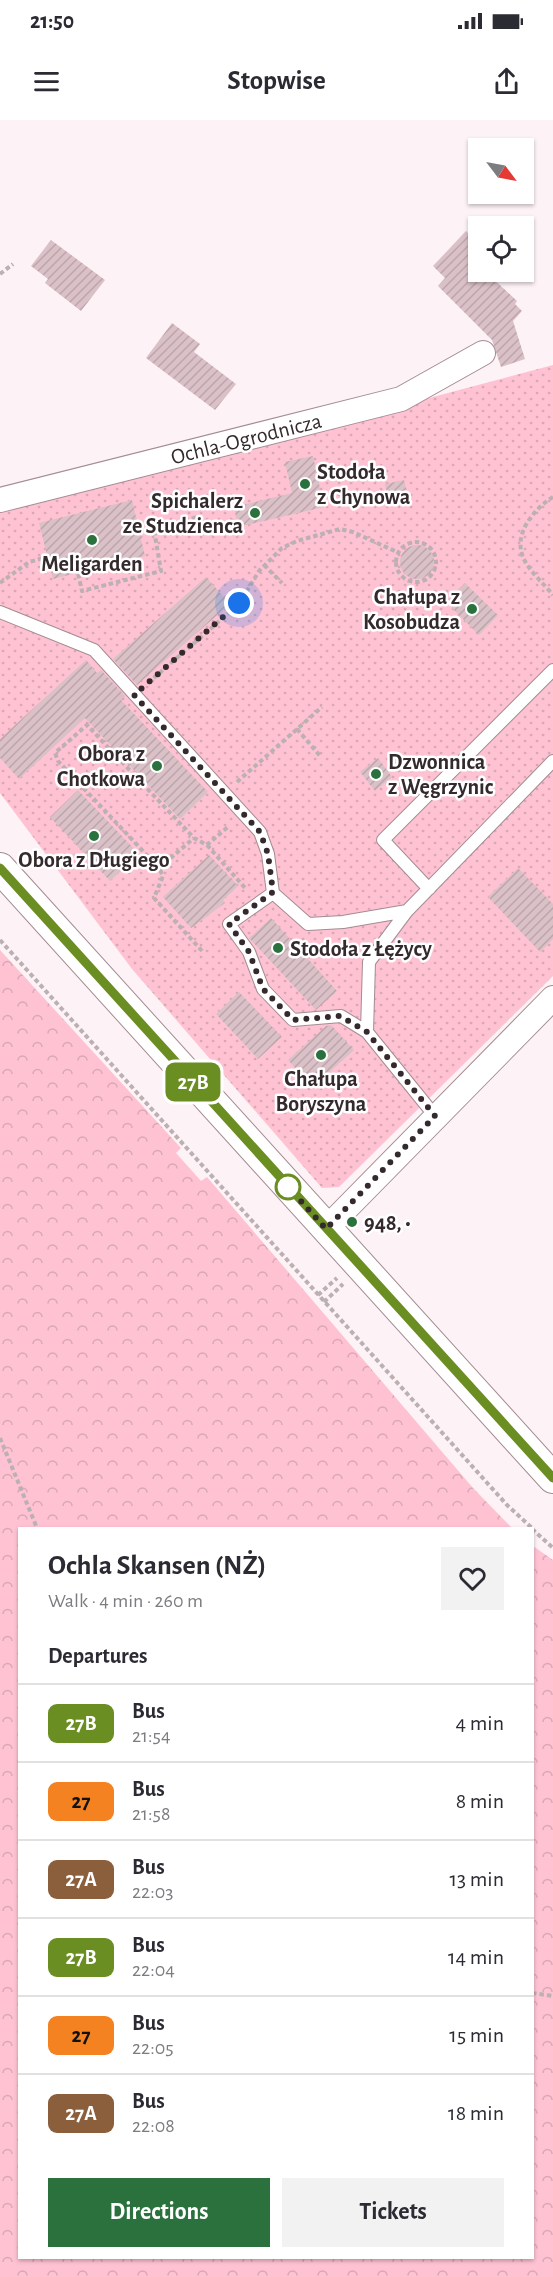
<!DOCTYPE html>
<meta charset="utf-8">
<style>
:root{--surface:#fff;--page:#f2f2f3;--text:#2b2b33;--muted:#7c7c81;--line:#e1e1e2;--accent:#2a713d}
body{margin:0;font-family:"Alegreya Sans",sans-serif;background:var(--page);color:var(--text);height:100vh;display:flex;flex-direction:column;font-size:22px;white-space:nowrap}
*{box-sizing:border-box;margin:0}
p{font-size:20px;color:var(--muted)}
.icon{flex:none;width:33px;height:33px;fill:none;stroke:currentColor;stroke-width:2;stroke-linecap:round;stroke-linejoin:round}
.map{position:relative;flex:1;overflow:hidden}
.details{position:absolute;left:18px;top:1407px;width:516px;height:732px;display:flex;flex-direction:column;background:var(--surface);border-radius:0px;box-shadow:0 2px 4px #0004}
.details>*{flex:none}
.badge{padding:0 12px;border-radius:9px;font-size:21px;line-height:39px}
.needle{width:39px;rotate:122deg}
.buttons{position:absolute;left:468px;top:18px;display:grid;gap:12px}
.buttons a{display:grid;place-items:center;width:66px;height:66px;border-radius:0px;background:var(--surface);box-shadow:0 2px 4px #0004;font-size:30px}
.you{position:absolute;width:30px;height:30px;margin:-15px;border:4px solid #fff;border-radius:50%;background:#1a73e8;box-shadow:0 0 0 9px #1a73e833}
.map>.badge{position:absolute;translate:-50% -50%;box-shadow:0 0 0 3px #fff}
h2{padding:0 30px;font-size:22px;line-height:54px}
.round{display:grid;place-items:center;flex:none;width:63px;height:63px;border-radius:0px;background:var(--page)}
.overview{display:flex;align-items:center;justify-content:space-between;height:102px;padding:0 30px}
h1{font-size:28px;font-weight:600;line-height:45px}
.primary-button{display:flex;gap:12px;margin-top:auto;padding:12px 30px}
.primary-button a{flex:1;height:69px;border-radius:0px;background:var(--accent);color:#fff;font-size:24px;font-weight:600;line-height:69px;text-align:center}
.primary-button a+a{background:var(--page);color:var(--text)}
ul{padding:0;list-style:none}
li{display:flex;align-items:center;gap:18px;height:78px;padding:0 30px;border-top:2px solid var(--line)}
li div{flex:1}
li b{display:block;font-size:22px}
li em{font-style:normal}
li .badge{min-width:66px;font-weight:700;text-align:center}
.status{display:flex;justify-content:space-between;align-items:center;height:42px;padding:0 30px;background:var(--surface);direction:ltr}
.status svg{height:16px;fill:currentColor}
header{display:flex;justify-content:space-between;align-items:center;height:78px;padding:0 30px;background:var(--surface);font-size:27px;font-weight:600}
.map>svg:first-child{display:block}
</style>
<div class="status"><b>21:50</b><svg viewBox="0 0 49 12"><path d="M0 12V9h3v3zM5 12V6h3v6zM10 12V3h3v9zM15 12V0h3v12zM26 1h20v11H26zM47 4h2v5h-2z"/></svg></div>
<header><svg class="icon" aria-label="menu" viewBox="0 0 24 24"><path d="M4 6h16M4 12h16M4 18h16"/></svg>Stopwise<svg class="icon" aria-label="share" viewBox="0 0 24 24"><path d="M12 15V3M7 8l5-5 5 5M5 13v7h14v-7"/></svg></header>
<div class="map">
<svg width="553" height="2157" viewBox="0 0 553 2157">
<defs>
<pattern id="forest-crowns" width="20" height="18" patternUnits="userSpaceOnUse" patternTransform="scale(1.5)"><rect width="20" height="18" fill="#fec2d3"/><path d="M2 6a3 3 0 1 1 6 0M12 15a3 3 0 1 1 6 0" fill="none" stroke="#daa7b5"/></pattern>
<pattern id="park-dots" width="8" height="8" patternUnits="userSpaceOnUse" patternTransform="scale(1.5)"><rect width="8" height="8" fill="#fec2d3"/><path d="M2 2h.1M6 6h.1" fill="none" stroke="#daa7b5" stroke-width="1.8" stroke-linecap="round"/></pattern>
<pattern id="building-hatch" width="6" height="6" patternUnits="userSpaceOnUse" patternTransform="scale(1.5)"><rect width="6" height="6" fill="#dac0c7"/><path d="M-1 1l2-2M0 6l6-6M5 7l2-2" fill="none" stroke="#bca5ab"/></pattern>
</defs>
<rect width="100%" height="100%" fill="#fdf2f5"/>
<!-- forest -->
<path fill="url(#forest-crowns)" d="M0 830 181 1028 176 1033 201 1061 207 1057 473 1368 512 1408H20V2138H532L533 1426 553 1440V2157H0Z"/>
<!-- park -->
<path fill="url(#park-dots)" d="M553 245V856L339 1067 322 1068 132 849 0 673V392Z"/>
<!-- building -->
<path fill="url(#building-hatch)" d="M466 111 478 123V152H486L517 181 515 184 522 191 513 201 525 239 501 247 492 220 438 166 445 158 433 146Z
M51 120 105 160 81 191 45 163 48 159 31 146Z
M172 203 200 224 194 232 236 264 215 290 146 238Z
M313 336 324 387 238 407 234 387 292 373 285 342Z
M404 360 409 382 390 386 385 364Z
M132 380 145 436 53 459 39 403Z
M400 442a17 17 0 1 1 34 0a17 17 0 1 1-34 0Z
M206 457 230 484 137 565 113 539Z
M465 463 498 495 479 515 446 482Z
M86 540 97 553 101 550 125 576 121 580 208 672 180 699 85 598 19 659 0 638V619Z
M378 638 392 657 375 671 360 652Z
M78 670 139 734 110 761 50 697Z
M209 735 238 766 223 780 225 783 191 808 163 777Z
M518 748 553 784V819L540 832 488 777Z
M271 798 337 871 316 890 249 818Z
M239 872 282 917 258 939 216 894Z
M331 905 354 930 313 967 288 940 326 906Z"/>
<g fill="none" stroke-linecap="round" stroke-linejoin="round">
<defs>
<path id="service" d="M0 492 94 530 260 712 268 734 273 773 308 804 343 802 407 791 369 842 367 912
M429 769 383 720 553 550
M273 773 229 804 249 832 263 869 293 900 341 896 367 912 435 996
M407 791 553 641"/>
<path id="minor" d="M0 380 401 279 483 233
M326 1109 553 878"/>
<path id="tertiary" d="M0 748 553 1358"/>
</defs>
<!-- service casing -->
<use href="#service" stroke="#a48c93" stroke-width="14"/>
<!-- minor casing -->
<use href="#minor" stroke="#a48c93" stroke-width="26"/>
<!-- tertiary casing -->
<use href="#tertiary" stroke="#a48c93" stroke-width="32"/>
<!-- path -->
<path stroke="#bbb0b3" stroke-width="4" stroke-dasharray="4.5 3" stroke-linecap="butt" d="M0 154 13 144
M553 377C535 388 513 413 523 437 528 450 544 464 553 475
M396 442a20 20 0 1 1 40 0a20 20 0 1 1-40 0Z
M264 445 282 463
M78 454 82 471 161 451 154 410 201 396
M0 463 29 442 47 437
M148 563 239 484 259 451 282 428 297 421 340 409 353 412 399 433
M297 609 321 637
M237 662 322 587
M207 725 246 769
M159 748 194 718
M0 820 507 1385 532 1408
M202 831 154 778 163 756 159 748 58 641 55 633 87 605 194 718 207 725 229 706
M318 1175 337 1158
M324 1182 343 1164
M0 1318 37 1408
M532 1409 553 1428
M532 1873 553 1876"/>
<!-- service -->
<use href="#service" stroke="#fff" stroke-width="12"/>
<!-- minor -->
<use href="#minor" stroke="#fff" stroke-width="24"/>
<!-- tertiary -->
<use href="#tertiary" stroke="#fff" stroke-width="30"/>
</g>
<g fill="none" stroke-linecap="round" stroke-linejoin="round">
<defs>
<path id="line" d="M0 748 553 1358"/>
</defs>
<!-- line casing -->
<use href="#line" stroke="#fff" stroke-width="14"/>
<!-- line -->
<use href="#line" stroke="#6b8e23" stroke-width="9"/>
<!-- walk -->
<path stroke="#342a2d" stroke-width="6" stroke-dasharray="0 10.8" d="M239 483 134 575 260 712 268 734 273 772 229 804 249 832 263 869 293 900 340 896 367 912 435 996 326 1109 281 1059 288 1067"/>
</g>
<!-- markers -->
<g fill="#2a713d" stroke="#fff" stroke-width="2">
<circle cx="305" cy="364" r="6"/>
<circle cx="255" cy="393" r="6"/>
<circle cx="92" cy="420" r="6"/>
<circle cx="472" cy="489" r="6"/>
<circle cx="157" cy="646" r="6"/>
<circle cx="376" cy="654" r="6"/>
<circle cx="94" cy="716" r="6"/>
<circle cx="278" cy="828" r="6"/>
<circle cx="321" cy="935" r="6"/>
<circle cx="352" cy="1102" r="6"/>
</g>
<circle fill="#fff" stroke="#6b8e23" stroke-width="3" cx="288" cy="1067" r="12"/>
<g text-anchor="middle" stroke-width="5" stroke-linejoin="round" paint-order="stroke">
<!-- street labels -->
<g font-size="22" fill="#342a2d" stroke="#fff">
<text transform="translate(246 318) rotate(-14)" y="8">Ochla-Ogrodnicza</text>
</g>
<!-- poi labels -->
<g font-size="22" font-weight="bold" fill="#342a2d" stroke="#fff" text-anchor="start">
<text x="317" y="359">Stodoła<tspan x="317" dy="25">z Chynowa</tspan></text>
<text x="243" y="388" text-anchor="end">Spichalerz<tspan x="243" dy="25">ze Studzienca</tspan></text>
<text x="92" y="451" text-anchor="middle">Meligarden</text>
<text x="460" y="484" text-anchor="end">Chałupa z<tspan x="460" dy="25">Kosobudza</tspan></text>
<text x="145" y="641" text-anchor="end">Obora z<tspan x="145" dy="25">Chotkowa</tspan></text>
<text x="388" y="649">Dzwonnica<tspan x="388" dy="25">z Węgrzynic</tspan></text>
<text x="94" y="747" text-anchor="middle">Obora z Długiego</text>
<text x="290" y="836">Stodoła z Łężycy</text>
<text x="321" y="966" text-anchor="middle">Chałupa<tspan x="321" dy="25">Boryszyna</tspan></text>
<text x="364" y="1110">948, •</text>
</g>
</g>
</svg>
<div class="buttons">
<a><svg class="needle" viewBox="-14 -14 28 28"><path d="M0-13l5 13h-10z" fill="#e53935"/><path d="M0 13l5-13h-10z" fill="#7c7c81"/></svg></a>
<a><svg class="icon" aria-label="locate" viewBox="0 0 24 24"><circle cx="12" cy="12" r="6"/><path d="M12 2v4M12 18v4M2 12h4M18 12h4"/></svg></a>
</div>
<div class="you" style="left:239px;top:483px"></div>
<b class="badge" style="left:193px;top:962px;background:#6b8e23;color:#fff">27B</b>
<section class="details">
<div class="overview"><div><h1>Ochla Skansen (NŻ)</h1><p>Walk · 4 min · 260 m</p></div><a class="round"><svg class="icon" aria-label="heart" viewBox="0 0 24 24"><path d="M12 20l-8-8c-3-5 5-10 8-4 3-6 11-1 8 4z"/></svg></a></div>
<h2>Departures</h2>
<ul>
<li><span class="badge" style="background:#6b8e23;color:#fff">27B</span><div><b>Bus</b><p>21:54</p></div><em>4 min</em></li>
<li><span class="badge" style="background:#f58220;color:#111">27</span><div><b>Bus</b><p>21:58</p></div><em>8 min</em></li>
<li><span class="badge" style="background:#8b5e3c;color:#fff">27A</span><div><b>Bus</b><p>22:03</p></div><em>13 min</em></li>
<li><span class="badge" style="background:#6b8e23;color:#fff">27B</span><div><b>Bus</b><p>22:04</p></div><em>14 min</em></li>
<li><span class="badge" style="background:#f58220;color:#111">27</span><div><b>Bus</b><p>22:05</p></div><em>15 min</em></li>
<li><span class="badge" style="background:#8b5e3c;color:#fff">27A</span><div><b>Bus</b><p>22:08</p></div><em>18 min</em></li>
</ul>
<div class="primary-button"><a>Directions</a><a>Tickets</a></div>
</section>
</div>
